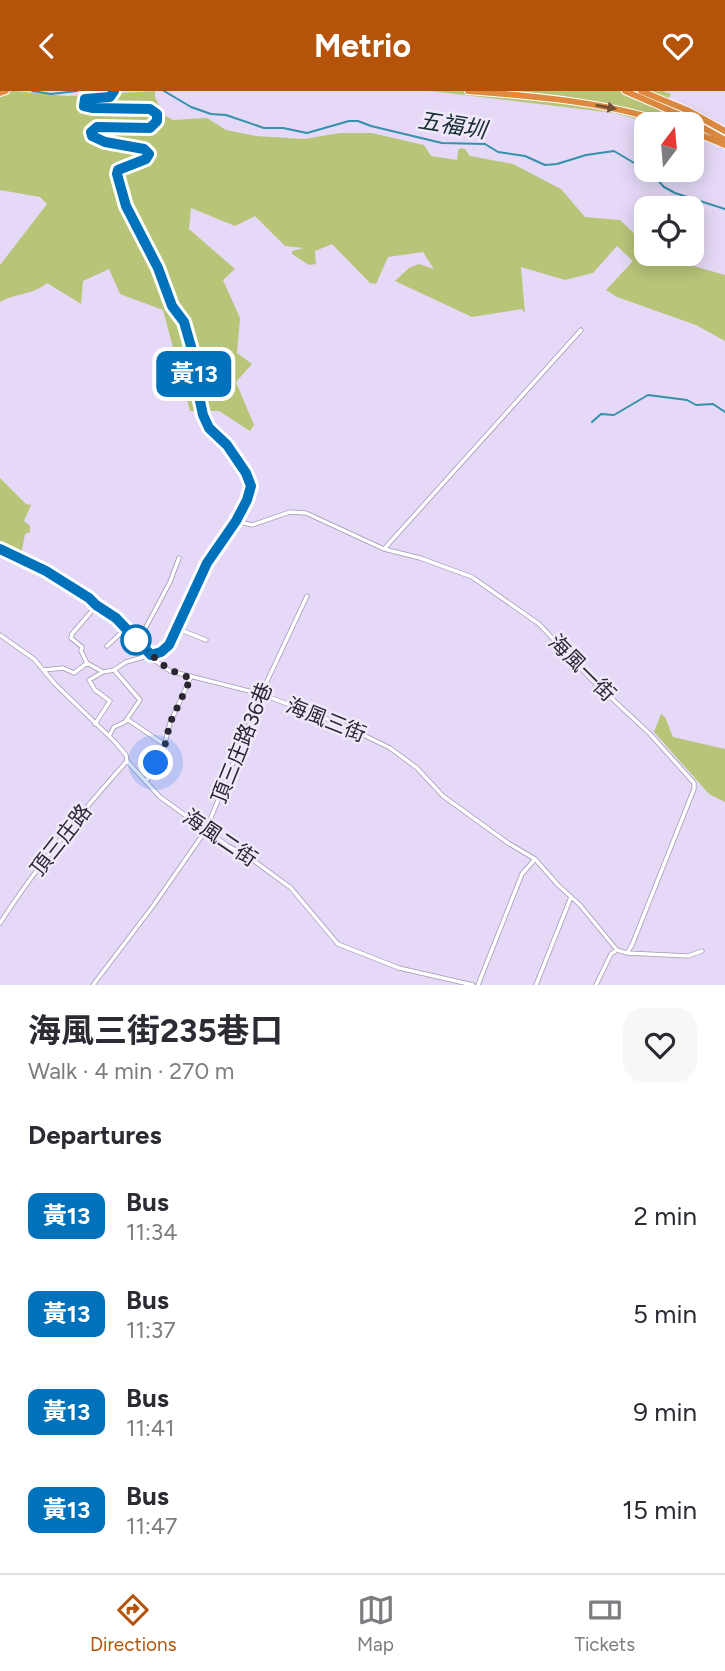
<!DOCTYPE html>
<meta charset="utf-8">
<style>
:root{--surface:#fff;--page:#f7f7f7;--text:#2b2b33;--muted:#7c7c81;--line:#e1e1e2;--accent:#b45309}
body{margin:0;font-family:Figtree,"Noto Sans TC",sans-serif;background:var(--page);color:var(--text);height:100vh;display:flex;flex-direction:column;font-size:26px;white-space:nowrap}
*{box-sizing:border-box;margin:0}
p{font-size:23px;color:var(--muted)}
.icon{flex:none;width:38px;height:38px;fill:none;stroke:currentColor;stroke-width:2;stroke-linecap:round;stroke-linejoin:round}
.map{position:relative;height:894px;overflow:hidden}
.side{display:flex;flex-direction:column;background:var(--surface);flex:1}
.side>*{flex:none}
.badge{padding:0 14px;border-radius:10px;font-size:24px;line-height:46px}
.needle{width:46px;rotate:16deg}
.controls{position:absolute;left:634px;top:21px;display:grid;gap:14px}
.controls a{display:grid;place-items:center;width:70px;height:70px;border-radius:14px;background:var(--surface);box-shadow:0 4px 18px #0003;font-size:35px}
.you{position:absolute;width:35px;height:35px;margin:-18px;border:5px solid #fff;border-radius:50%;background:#1a73e8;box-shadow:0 0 0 10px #1a73e833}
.map>.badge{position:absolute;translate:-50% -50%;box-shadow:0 0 0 4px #fff}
h2{padding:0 28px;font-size:26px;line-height:63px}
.round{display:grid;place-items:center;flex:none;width:74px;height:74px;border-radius:21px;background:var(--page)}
.summary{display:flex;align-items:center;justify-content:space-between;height:119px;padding:0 28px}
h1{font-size:33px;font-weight:700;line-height:52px}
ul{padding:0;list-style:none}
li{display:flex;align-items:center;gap:21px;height:98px;padding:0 28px}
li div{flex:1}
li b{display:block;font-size:26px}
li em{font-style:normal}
li .badge{min-width:77px;font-weight:700;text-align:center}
header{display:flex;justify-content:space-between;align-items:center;height:91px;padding:0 28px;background:var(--accent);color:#fff;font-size:32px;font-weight:700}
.dock{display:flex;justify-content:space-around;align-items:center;height:98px;border-top:2px solid var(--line);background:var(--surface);font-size:19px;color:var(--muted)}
.dock a{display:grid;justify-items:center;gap:4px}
.dock .current{color:var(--accent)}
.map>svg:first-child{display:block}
</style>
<header><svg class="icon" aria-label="back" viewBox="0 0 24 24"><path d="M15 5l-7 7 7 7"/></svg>Metrio<svg class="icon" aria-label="heart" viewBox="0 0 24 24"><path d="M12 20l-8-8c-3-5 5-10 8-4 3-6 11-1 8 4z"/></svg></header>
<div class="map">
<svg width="725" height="894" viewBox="0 0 725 894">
<rect width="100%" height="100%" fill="#e5d9f7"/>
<!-- green -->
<path fill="#b8c579" d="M15 0 67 5 155 0V6L164 24 173 29 207 27 226 39 256 45 304 48 340 42H372L424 54 431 65 457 69 458 59 461 57 465 58 470 65 513 73 561 98 585 126 620 129 646 154V163H654L662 170 690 174 725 184V250L696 234 617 206 606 199 633 170 617 155 593 182 565 189 521 176 525 222 522 218 472 226 395 190 409 177 419 173 434 178 423 161 388 166 376 193 370 192 332 153 315 160 316 173 309 174 292 163V160L304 157 285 155 255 125 235 135 191 117 189 138 235 178 223 189 240 227 237 262 252 273 236 291 254 334 250 340 219 320H190L163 219 120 203 109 178 83 190 81 213 47 192C33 204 15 202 0 211V174L47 113 40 106 0 99V1Z
M430 0H663L671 3 653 32 614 22Z
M0 387 26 413 31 414 24 430 30 435V441L25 443 21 464 0 456Z
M661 623 665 626 673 646 725 658V711L709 703 654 641Z"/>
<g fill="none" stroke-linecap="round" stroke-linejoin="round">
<!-- stream -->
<path stroke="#3391a9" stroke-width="2" d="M32 0 51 3 77 0
M164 0 191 16 211 23 226 24 264 37H283L307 42 349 30H358L371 35 442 52 485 53 498 61 525 65 545 74 557 73 586 64 614 60 651 82 664 96 675 102 725 118
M592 331 601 323 614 324 648 304 687 309 696 314 713 313 725 321"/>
<defs>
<path id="minor" d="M236 430 252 434 290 421 306 422 384 458 420 467 472 486 539 533 591 588 650 643 694 692V698L632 854 627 862 617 859 611 863 596 894
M0 458 59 487 89 507 96 515 116 527 154 569 170 580 261 603 343 634 390 657 417 677 443 705 508 752 535 768 558 794 580 814 617 859
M384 458 581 239
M178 538 206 549
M0 544 34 568 55 593 115 651 126 664 127 670 160 706 228 755 250 767 291 797 338 853 399 877 473 894
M138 551 170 491 179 467
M107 555 121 542H130
M87 572 81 560 82 556 71 547 72 543 96 515
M44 579 63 577 74 582 87 572 103 581
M127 628 165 654
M95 633 110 610 95 599 89 589 103 581 114 579 126 571 161 561 169 554 207 473 236 430 247 409 251 395 246 382 227 354 209 337 203 324 193 277V259L184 231 172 215 166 194 126 115 117 83 118 79 146 68 149 63 144 58 105 51 92 45 91 41 98 35 150 37 157 30V23L150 18 94 17 84 15 85 8 110 6 114 0
M109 645 114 636 125 631 140 609 114 579
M146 691 163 659 170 632 190 588
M0 832C37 775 81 721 127 670
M627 862 688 865 702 860
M93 894 153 815 206 739 261 603 307 505
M478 894 522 783 535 768
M536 894 571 806"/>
<path id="motorway" d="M468 0C535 5 607 11 671 33
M625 0 678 23 725 49
M641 0 687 19 725 40
M0 2 6 0
M691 40 725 54"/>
</defs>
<!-- minor casing -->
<use href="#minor" stroke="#a096b2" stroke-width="5"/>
<!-- motorway casing -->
<use href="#motorway" stroke="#fff" stroke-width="8"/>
<!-- minor -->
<use href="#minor" stroke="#fff" stroke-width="3.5"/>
<!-- motorway -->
<use href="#motorway" stroke="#de8b41" stroke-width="6"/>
</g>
<!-- one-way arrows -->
<defs><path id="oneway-solid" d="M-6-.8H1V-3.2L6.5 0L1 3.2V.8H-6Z" transform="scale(1.75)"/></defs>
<use fill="#734f38" href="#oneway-solid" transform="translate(606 16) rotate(10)"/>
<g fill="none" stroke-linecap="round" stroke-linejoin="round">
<defs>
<path id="line" d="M0 458 46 480 89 507 96 514 116 527 151 564 161 561 169 554 207 472 236 430 247 409 251 395 246 382 227 354 209 337 203 324 193 277 192 259 184 231 172 215 158 177 126 115 117 83 118 79 146 68 149 63 144 58 105 51 92 45 91 41 97 36 150 37 157 30V23L150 18 93 17 84 15 85 8 110 6 114 0"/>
</defs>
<!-- line casing -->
<use href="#line" stroke="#fff" stroke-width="16"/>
<!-- line -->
<use href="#line" stroke="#0072bc" stroke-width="10"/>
<!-- walk -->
<path stroke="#2b2732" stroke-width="7" stroke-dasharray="0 12.6" d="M136 549C156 567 163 579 191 587L170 632 165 654 156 672"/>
</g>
<!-- markers -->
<circle fill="#fff" stroke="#0072bc" stroke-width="3.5" cx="136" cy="549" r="14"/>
<g text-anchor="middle" stroke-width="5" stroke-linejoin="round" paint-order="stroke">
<!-- street labels -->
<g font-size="21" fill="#2b2732" stroke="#f0e9fb">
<text transform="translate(582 577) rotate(45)" y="7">海風一街</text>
<text transform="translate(326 629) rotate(22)" y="7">海風三街</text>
<text transform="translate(242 652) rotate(-68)" y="7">頂三庄路36巷</text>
<text transform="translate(220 747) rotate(34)" y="7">海風二街</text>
<text transform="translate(61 749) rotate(-52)" y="7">頂三庄路</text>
</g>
<!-- water labels -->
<g font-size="23" font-style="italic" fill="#182d33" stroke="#f0e9fb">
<text transform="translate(452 34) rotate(9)" y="8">五福圳</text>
</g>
</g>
</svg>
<div class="controls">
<a><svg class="needle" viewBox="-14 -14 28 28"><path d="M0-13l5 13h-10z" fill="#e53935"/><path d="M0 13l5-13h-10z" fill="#7c7c81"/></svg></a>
<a><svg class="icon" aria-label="locate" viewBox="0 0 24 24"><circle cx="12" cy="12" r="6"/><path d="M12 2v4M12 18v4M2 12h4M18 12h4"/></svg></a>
</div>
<div class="you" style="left:156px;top:672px"></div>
<b class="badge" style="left:194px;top:283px;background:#0072bc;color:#fff">黃13</b>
</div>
<section class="side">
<div class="summary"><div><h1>海風三街235巷口</h1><p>Walk · 4 min · 270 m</p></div><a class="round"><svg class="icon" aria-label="heart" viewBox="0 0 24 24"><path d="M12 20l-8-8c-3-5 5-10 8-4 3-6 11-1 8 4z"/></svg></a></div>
<h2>Departures</h2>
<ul>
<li><span class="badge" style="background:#0072bc;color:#fff">黃13</span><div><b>Bus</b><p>11:34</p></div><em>2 min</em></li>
<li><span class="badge" style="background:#0072bc;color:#fff">黃13</span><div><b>Bus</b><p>11:37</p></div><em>5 min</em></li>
<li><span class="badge" style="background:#0072bc;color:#fff">黃13</span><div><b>Bus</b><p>11:41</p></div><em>9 min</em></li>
<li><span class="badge" style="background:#0072bc;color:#fff">黃13</span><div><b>Bus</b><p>11:47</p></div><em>15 min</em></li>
</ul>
</section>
<nav class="dock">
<a class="current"><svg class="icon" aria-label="directions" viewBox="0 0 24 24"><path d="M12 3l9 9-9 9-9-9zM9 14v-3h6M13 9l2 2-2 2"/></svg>Directions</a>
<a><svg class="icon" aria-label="map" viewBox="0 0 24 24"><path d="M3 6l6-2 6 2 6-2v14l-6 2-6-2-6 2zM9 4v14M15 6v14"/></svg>Map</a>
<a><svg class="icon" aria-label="tickets" viewBox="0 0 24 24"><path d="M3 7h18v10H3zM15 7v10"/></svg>Tickets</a>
</nav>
